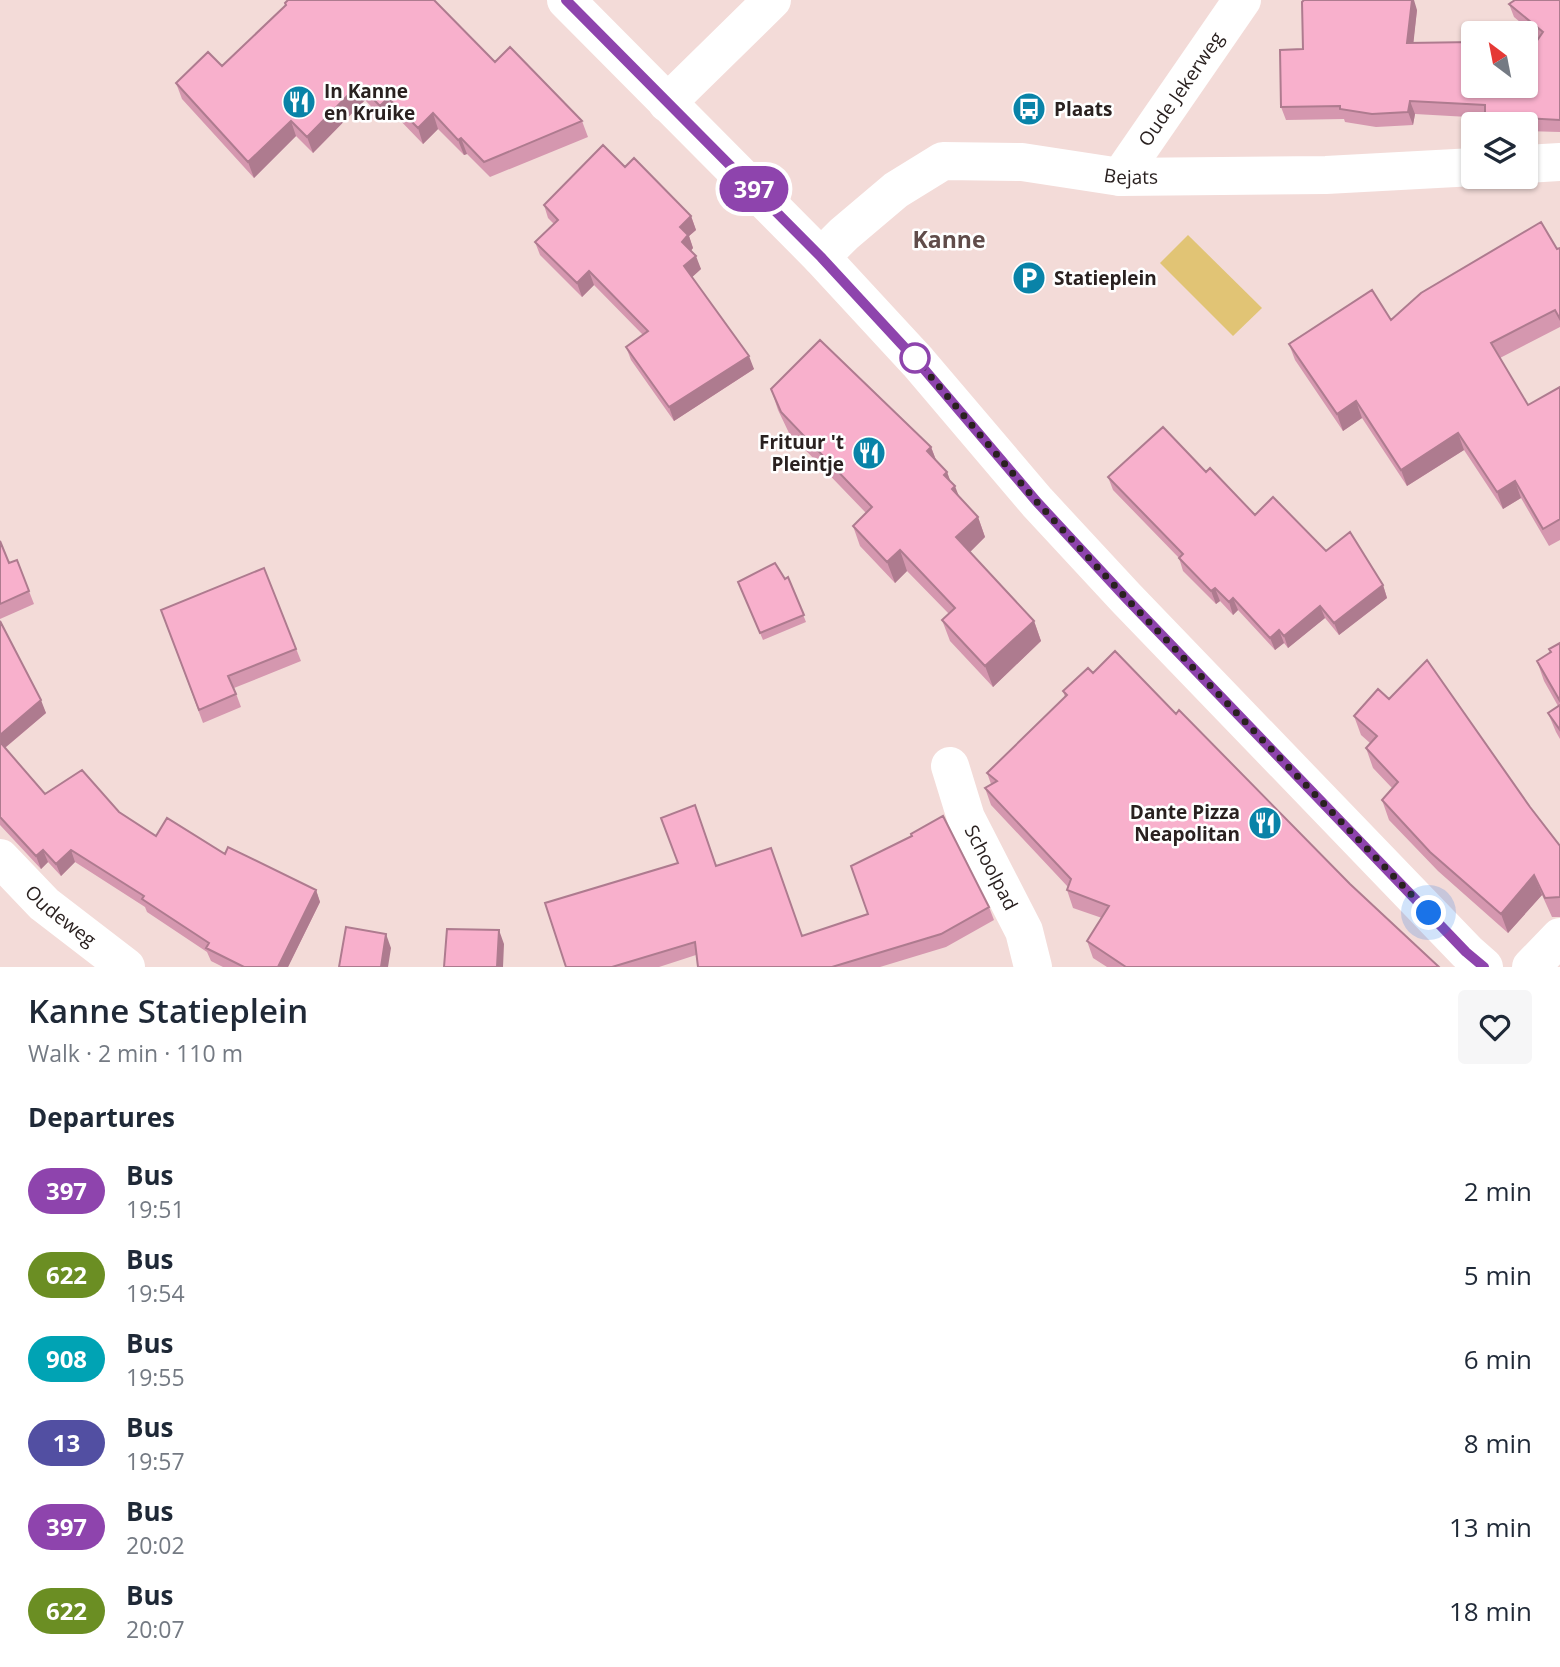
<!DOCTYPE html>
<meta charset="utf-8">
<style>
:root{--surface:#fff;--page:#f6f6f7;--text:#1f2937;--muted:#747a83}
body{margin:0;font-family:"Open Sans",sans-serif;background:var(--page);color:var(--text);height:100vh;display:flex;flex-direction:column;font-size:26px;white-space:nowrap}
*{box-sizing:border-box;margin:0}
p{font-size:23px;color:var(--muted)}
.icon{flex:none;width:38px;height:38px;fill:none;stroke:currentColor;stroke-width:2;stroke-linecap:round;stroke-linejoin:round}
.map{position:relative;height:967px;overflow:hidden}
.panel{display:flex;flex-direction:column;background:var(--surface);flex:1}
.panel>*{flex:none}
.badge{padding:0 14px;border-radius:23px;font-size:24px;line-height:46px}
.needle{width:46px;rotate:328deg}
.fabs{position:absolute;left:1461px;top:21px;display:grid;gap:14px}
.fabs a{display:grid;place-items:center;width:77px;height:77px;border-radius:7px;background:var(--surface);box-shadow:0 2px 5px #0004;font-size:35px}
.you{position:absolute;width:35px;height:35px;margin:-18px;border:5px solid #fff;border-radius:50%;background:#1a73e8;box-shadow:0 0 0 10px #1a73e833}
.map>.badge{position:absolute;translate:-50% -50%;box-shadow:0 0 0 4px #fff}
h2{padding:0 28px;font-size:26px;line-height:63px}
.round{display:grid;place-items:center;flex:none;width:74px;height:74px;border-radius:7px;background:var(--page)}
.head{display:flex;align-items:center;justify-content:space-between;height:119px;padding:0 28px}
h1{font-size:33px;font-weight:600;line-height:52px}
ul{padding:0;list-style:none}
li{display:flex;align-items:center;gap:21px;height:84px;padding:0 28px}
li div{flex:1}
li b{display:block;font-size:26px}
li em{font-style:normal}
li .badge{min-width:77px;font-weight:700;text-align:center}
.map>svg:first-child{display:block}
</style>
<div class="map">
<svg width="1560" height="967" viewBox="0 0 1560 967">
<rect width="100%" height="100%" fill="#f3dbd8"/>
<!-- green -->
<path fill="#e1c475" d="M1188 235 1262 308 1233 336 1160 263Z"/>
<g fill="none" stroke-linecap="round" stroke-linejoin="round">
<!-- street -->
<g stroke="#fff" stroke-width="38">
<path d="M667 103 772 0"/>
<path d="M1526 164 1560 162"/>
<path id="s1" d="M1120 177 1242 0"/>
<path id="s2" d="M821 257 844 234 896 190 943 161 1022 162 1120 177 1326 175 1474 167"/>
<path id="s3" d="M950 766 966 818 1024 931 1033 967"/>
<path id="s4" d="M0 858 44 904 126 967"/>
<path d="M1531 967 1560 937"/>
</g>
<!-- secondary -->
<path stroke="#fff" stroke-width="38" d="M566 0 821 257 918 362 1037 502 1126 598 1467 952 1484 967"/>
</g>
<!-- wall -->
<path fill="#d597af" d="M1560 0V132L1526 131V124H1488L1486 118 1415 114 1413 125 1376 127 1345 122 1344 119 1286 120 1281 107 1303 49 1417 10 1413 43 1527 55 1539 38 1514 17 1509 4Z
M285 6 495 62 582 121 588 137 490 177 467 154 464 155 438 129 423 144 394 114 386 122 365 100 313 153 296 136 254 178 182 99 176 83 222 66Z
M625 167 691 216 696 230 689 236 693 248 691 251 701 269 692 277 754 369 674 421 631 360 626 347 643 335 594 285 582 297 540 255 535 242 554 224 548 218 544 205Z
M1560 248V327L1500 358 1528 405 1560 387V540L1549 546 1521 498 1503 509 1464 450 1407 486 1362 418 1343 431 1295 360 1289 344 1391 320Z
M771 389 931 447 936 460 947 472 950 481 959 497 978 517 985 537 970 552 1034 621 1041 641 993 687 950 641 942 620 949 614 907 571 895 583 860 546 853 526 866 513 789 433 778 410Z
M1206 472 1255 515 1326 551 1383 585 1387 598 1339 635 1325 618 1288 648 1284 643 1275 650 1238 610 1233 615 1220 601 1216 604 1183 571 1179 558 1113 490 1108 477Z
M0 541 9 563 17 560 34 604 0 619Z
M264 568 301 661 234 688 241 707 203 723 161 610Z
M788 577 806 622 763 640 741 589Z
M0 621 46 713 5 748 45 794 119 812 156 836 225 854 316 890 320 902 288 967H223L211 961 207 952 147 912 145 907 75 862 61 876 48 862 41 869 0 825Z
M1560 643V739L1556 732 1548 713 1558 706 1544 681 1537 661 1550 653 1549 649Z
M1093 673 1176 714 1350 884 1439 967H1107L1093 958 1087 941 1102 918 1073 908 1067 890 1068 887 991 805 985 788 991 784 987 773 1065 697 1063 691Z
M1389 699 1530 807 1560 846V917H1552L1542 895 1508 933 1438 871 1389 820 1382 800 1392 788 1373 768 1366 748 1370 743 1361 735 1354 716Z
M716 866 802 936 989 907 994 920 946 947 880 967H698L696 955 659 967H566Z"/>
<!-- shaded-wall -->
<path fill="#ae7b8f" d="M1412 0H1414L1417 10 1412 56 1407 43Z
M359 84 365 100 313 153 307 137Z
M388 98 394 114 386 122 380 106Z
M1410 101 1415 114 1413 125 1408 112Z
M433 113 438 129 423 144 418 128Z
M291 121 296 136 254 178 248 162Z
M461 138 467 154 464 155 458 140Z
M691 216 696 230 689 236 693 248 687 255 682 242 680 227Z
M696 256 701 269 689 280 684 266Z
M589 271 594 285 582 297 577 283Z
M749 356 754 369 674 421 669 407Z
M1356 401 1362 418 1343 431 1337 414Z
M1458 433 1464 450 1407 486 1401 470Z
M931 447 939 468 927 451Z
M947 472 953 488 955 486 963 507 959 510 944 475Z
M1515 481 1521 498 1503 509 1497 492Z
M978 517 985 537 964 558 956 537Z
M900 550 907 571 895 583 887 562Z
M1383 585 1387 598 1339 635 1334 623Z
M1215 588 1220 601 1216 604 1211 591Z
M1233 598 1238 610 1233 615 1229 602Z
M1320 606 1325 618 1288 648 1284 636Z
M1034 621 1041 641 993 687 985 666Z
M1279 630 1284 643 1275 650 1270 638Z
M41 700 46 713 1 751 0 747V735Z
M43 850 48 862 41 869 36 856Z
M71 850 75 862 61 876 56 864Z
M1534 875 1542 895 1508 933 1501 914Z
M316 890 320 902 288 967H278Z
M499 930 504 944 503 967H497Z
M386 934 391 948 388 967H381Z"/>
<!-- building -->
<path fill="#f8b0cc" stroke="#ae7b8f" stroke-width="2" d="M288 0H434L495 62 510 47 582 121 484 162 461 138 458 140 433 113 418 128 388 98 380 106 359 84 307 137 291 121 248 162 176 83 208 52 222 66 286 5 285 3Z
M1304 0H1412L1407 43 1474 42V86H1526V55H1527L1543 32 1509 4 1515 0H1560V120L1485 116V105L1410 101 1408 112 1372 114 1340 109V106L1281 107 1280 50 1303 49 1302 2Z
M603 145 625 167 634 158 691 216 680 227 688 235 682 242 696 256 684 266 749 356 669 407 626 347 648 331 589 271 577 283 535 242 558 220 544 205Z
M1541 222 1557 249 1560 248V319L1555 310 1491 343 1528 405 1560 387V519L1543 529 1515 481 1497 492 1458 433 1401 470 1356 401 1337 414 1289 344 1372 290 1391 320 1421 293Z
M820 340 931 447 927 451 947 472 944 475 955 486 952 489 978 517 956 537 1034 621 985 666 942 620 955 608 900 550 887 562 853 526 872 507 781 412 771 389Z
M1163 427 1206 472 1210 468 1255 515 1273 497 1326 551 1350 532 1383 585 1334 623 1320 606 1284 636 1279 630 1270 638 1233 598 1229 602 1215 588 1211 591 1179 558 1183 554 1108 477Z
M0 541 9 563 17 560 29 591 0 604Z
M775 563 785 579 788 577 804 615 760 633 738 582Z
M264 568 296 649 228 676 236 694 199 710 161 610Z
M0 621 41 700 0 735Z
M1560 643V701L1537 661 1551 652 1549 649Z
M1115 651 1176 714 1179 710 1350 884 1439 967H1126L1087 941 1109 906 1067 890 1071 879 985 788 997 781 987 773 1067 695 1063 691 1088 668 1093 673Z
M1427 660 1530 807 1560 846V897L1545 898 1534 875 1501 914 1430 852 1382 800 1398 782 1366 748 1377 736 1354 716 1378 689 1389 699Z
M1560 705V730L1548 713Z
M0 742 45 794 82 770 119 812 156 836 167 818 225 854 228 847 316 890 278 967H244L206 948 209 943 142 899 144 896 71 850 56 864 43 850 36 856 0 817Z
M695 805 716 866 771 848 802 936 868 914 851 866 912 836 911 834 943 816 989 907 941 934 832 967H698L695 942 612 967H566L545 903 678 863 661 818Z
M346 927 386 934 381 967H339Z
M447 929 499 930 497 967H444Z"/>
<g fill="none" stroke-linecap="round" stroke-linejoin="round">
<defs>
<path id="line" d="M566 0 821 257 918 362 1037 502 1126 598 1466 952 1484 967"/>
</defs>
<!-- line casing -->
<use href="#line" stroke="#fff" stroke-width="16"/>
<!-- line -->
<use href="#line" stroke="#8e44ad" stroke-width="10"/>
<!-- walk -->
<path stroke="#2a2120" stroke-width="7" stroke-dasharray="0 12.6" d="M915 358 1037 502 1126 598 1429 913"/>
</g>
<!-- icons -->
<defs>
<symbol id="restaurant-disc" viewBox="-11 -11 22 22"><circle r="9.5" fill="#0983a8" stroke="#fff"/><path d="M-5-6h1v4h1v-4h1v4h1v-4h1v5L-1.5 .5V6h-2V.5L-5-1ZM5-6V6H3V1.5H1.5Q1.5-4 5-6Z" fill="#fff"/></symbol>
<symbol id="bus-disc" viewBox="-11 -11 22 22"><circle r="9.5" fill="#0983a8" stroke="#fff"/><path d="M-5-6H5V4H4V6H2V4H-2V6H-4V4H-5ZM-3.5-4V0h7V-4ZM-3.5 1.2v1.5H-2V1.2ZM2 1.2v1.5H3.5V1.2Z" fill="#fff"/></symbol>
<symbol id="parking-disc" viewBox="-11 -11 22 22"><circle r="9.5" fill="#0983a8" stroke="#fff"/><path d="M-3.5-5.5H1a3.5 3.5 0 0 1 0 7H-1V5.5H-3.5ZM-1-3.4V-.6H.8a1.4 1.4 0 0 0 0-2.8Z" fill="#fff"/></symbol>
</defs>
<g fill-rule="evenodd">
<use href="#restaurant-disc" x="280" y="83" width="38" height="38"/>
<use href="#bus-disc" x="1010" y="90" width="38" height="38"/>
<use href="#parking-disc" x="1010" y="259" width="38" height="38"/>
<use href="#restaurant-disc" x="850" y="434" width="38" height="38"/>
<use href="#restaurant-disc" x="1246" y="804" width="38" height="38"/>
</g>
<!-- markers -->
<circle fill="#fff" stroke="#8e44ad" stroke-width="3.5" cx="915" cy="358" r="14"/>
<g text-anchor="middle" stroke-width="5" stroke-linejoin="round" paint-order="stroke">
<!-- street labels -->
<g font-size="19" fill="#2a2120" stroke="#fff">
<text dy="7" stroke="none"><textPath href="#s1" startOffset="107">Oude Jekerweg</textPath></text>
<text dy="7" stroke="none"><textPath href="#s2" startOffset="345">Bejats</textPath></text>
<text dy="7" stroke="none"><textPath href="#s3" startOffset="110">Schoolpad</textPath></text>
<text dy="7" stroke="none"><textPath href="#s4" startOffset="84">Oudeweg</textPath></text>
</g>
<!-- poi labels -->
<g font-size="19" font-weight="bold" fill="#2a2120" stroke="#fff" text-anchor="start">
<text x="324" y="98">In Kanne<tspan x="324" dy="22">en Kruike</tspan></text>
<text x="1054" y="116">Plaats</text>
<text x="1054" y="285">Statieplein</text>
<text x="844" y="449" text-anchor="end">Frituur 't<tspan x="844" dy="22">Pleintje</tspan></text>
<text x="1240" y="819" text-anchor="end">Dante Pizza<tspan x="1240" dy="22">Neapolitan</tspan></text>
</g>
<!-- quarter labels -->
<g font-size="23" font-weight="bold" fill="#604c4a" stroke="#fff">
<text x="949" y="248">Kanne</text>
</g>
</g>
</svg>
<div class="fabs">
<a><svg class="needle" viewBox="-14 -14 28 28"><path d="M0-13l5 13h-10z" fill="#e53935"/><path d="M0 13l5-13h-10z" fill="#747a83"/></svg></a>
<a><svg class="icon" aria-label="layers" viewBox="0 0 24 24"><path d="M12 4l9 5-9 5-9-5zM3 14l9 5 9-5"/></svg></a>
</div>
<div class="you" style="left:1429px;top:913px"></div>
<b class="badge" style="left:754px;top:189px;background:#8e44ad;color:#fff">397</b>
</div>
<section class="panel">
<div class="head"><div><h1>Kanne Statieplein</h1><p>Walk · 2 min · 110 m</p></div><a class="round"><svg class="icon" aria-label="heart" viewBox="0 0 24 24"><path d="M12 20l-8-8c-3-5 5-10 8-4 3-6 11-1 8 4z"/></svg></a></div>
<h2>Departures</h2>
<ul>
<li><span class="badge" style="background:#8e44ad;color:#fff">397</span><div><b>Bus</b><p>19:51</p></div><em>2 min</em></li>
<li><span class="badge" style="background:#6b8e23;color:#fff">622</span><div><b>Bus</b><p>19:54</p></div><em>5 min</em></li>
<li><span class="badge" style="background:#00a3b4;color:#fff">908</span><div><b>Bus</b><p>19:55</p></div><em>6 min</em></li>
<li><span class="badge" style="background:#524fa2;color:#fff">13</span><div><b>Bus</b><p>19:57</p></div><em>8 min</em></li>
<li><span class="badge" style="background:#8e44ad;color:#fff">397</span><div><b>Bus</b><p>20:02</p></div><em>13 min</em></li>
<li><span class="badge" style="background:#6b8e23;color:#fff">622</span><div><b>Bus</b><p>20:07</p></div><em>18 min</em></li>
</ul>
</section>
